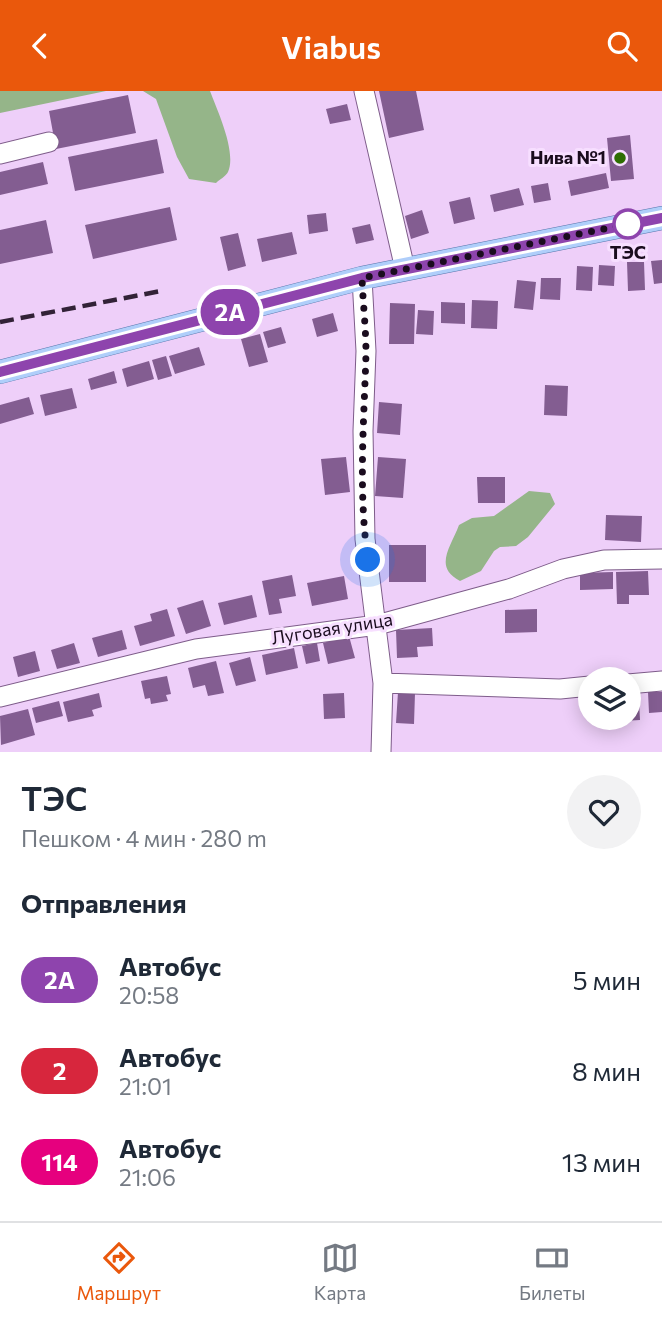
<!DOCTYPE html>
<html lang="ru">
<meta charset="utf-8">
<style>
:root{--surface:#fff;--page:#f2f2f3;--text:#1f2937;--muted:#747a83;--line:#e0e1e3;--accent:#ea580c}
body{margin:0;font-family:Commissioner,sans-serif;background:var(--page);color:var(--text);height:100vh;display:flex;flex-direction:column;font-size:26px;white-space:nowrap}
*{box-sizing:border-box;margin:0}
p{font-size:23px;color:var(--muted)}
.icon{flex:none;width:38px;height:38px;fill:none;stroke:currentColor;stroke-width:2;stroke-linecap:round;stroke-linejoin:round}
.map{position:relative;height:661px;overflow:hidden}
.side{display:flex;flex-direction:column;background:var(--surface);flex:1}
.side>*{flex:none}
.badge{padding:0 14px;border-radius:23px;font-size:24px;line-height:46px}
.buttons{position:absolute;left:578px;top:576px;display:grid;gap:14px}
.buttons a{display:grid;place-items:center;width:63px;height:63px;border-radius:50%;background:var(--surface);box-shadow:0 4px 18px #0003;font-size:35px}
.you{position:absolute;width:35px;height:35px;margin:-18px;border:5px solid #fff;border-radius:50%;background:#1a73e8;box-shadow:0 0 0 10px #1a73e833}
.map>.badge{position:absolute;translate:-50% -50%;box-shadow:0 0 0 4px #fff}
h2{padding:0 21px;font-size:26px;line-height:63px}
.round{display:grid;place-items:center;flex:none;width:74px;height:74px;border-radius:37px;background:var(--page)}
.summary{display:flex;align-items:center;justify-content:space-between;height:119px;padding:0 21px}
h1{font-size:33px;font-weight:600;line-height:52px}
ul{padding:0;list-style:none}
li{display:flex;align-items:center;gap:21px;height:91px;padding:0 21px}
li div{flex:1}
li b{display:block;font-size:26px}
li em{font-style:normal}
li .badge{min-width:77px;font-weight:700;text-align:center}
header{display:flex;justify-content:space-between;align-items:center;height:91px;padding:0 21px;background:var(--accent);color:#fff;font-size:32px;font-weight:600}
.tabs{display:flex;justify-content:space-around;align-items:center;height:98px;border-top:2px solid var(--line);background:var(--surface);font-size:19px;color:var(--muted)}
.tabs a{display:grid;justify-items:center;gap:4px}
.tabs .selected{color:var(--accent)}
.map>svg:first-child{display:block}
</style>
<header><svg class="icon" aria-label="back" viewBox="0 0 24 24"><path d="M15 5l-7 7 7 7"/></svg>Viabus<svg class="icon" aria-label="search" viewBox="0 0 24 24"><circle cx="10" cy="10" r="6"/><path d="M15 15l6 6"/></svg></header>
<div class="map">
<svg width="662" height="661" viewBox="0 0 662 661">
<rect width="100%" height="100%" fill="#eecff9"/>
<!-- green -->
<path fill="#95b589" d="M0 0H106L0 22Z
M143 0H210C217 19 237 61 228 81 226 85 219 89 216 92L189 88 177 66 156 8Z
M529 400 550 402 555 413 528 446 516 455 500 456 494 460 481 480 460 490C433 476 451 456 459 434L472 427 494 425Z"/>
<!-- building -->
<path fill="#835d91" d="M379 0H416L424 39 389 47Z
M128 4 136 42 56 58 49 20Z
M347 13 351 29 330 33 326 18Z
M630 44 634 88 611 90 607 47Z
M157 48 164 82 75 100 68 66Z
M43 71 48 93 0 104V81Z
M606 82 609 97 571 105 568 90Z
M548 92 551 109 534 112 531 95Z
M519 97 524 114 494 121 490 104Z
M470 106 475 128 454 133 449 111Z
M170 116 177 149 93 168 85 134Z
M422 119 429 142 411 148 405 125Z
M326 122 328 140 309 143 307 124Z
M46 129 53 162 0 173V139Z
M370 133 374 149 356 153 352 137Z
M292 141 297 163 262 171 257 148Z
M238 142 246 175 228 180 220 146Z
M662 169V192L654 193 651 170Z
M627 171H644L645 199 628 200Z
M599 174 615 175 614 195 598 194Z
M577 175 593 176 592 200 576 199Z
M541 187H561L560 209 540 208Z
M517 189 536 191 533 219 514 217Z
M472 209 498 210 497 238 471 237Z
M441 211 465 212V233L441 232Z
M390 212 415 213 414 253H389Z
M418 219 434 220 433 244 416 243Z
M333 222 338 240 317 246 312 228Z
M281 236 286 252 268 257 263 241Z
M260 243 268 271 249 276 241 248Z
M199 256 205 274 175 283 169 265Z
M166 265 172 285 158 289 152 269Z
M149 270 154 288 127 296 122 278Z
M114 280 117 292 91 299 88 288Z
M545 294 568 295 567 325 544 324Z
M72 297 77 317 45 325 40 304Z
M29 306 34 323 0 333V314Z
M379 311 402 313 400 344 377 342Z
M346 366 350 401 325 404 321 368Z
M378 366 406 368 403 407 375 405Z
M477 386H505V412H478Z
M606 424 642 425 641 451 605 449Z
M389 454H426V491H389Z
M648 480 649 504H629V513H617L616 481Z
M613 481V498L580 499V482Z
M292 484 296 505 279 508 282 522 269 524 262 490Z
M344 485 348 508 312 515 307 492Z
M252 504 257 526 224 534 218 512Z
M203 509 211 535 186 543 177 517Z
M167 518 175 545 140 555 134 535 152 530 150 523Z
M537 518V541L505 542V519Z
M432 537 433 555 417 556 418 566 397 567 396 539Z
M122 539 127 558 98 566 92 547Z
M349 545 355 567 328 573 323 552Z
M74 552 80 572 57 578 51 559Z
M317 552 320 570 306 573 302 555Z
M294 557 298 577 266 584 262 564Z
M35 560 40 580 18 586 13 566Z
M250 566 256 590 236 595 229 572Z
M216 570 224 602 208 605 205 594 193 597 188 577Z
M167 585 171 603 166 604 168 610 151 613 150 607 145 608 141 590Z
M398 601 415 602 414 633 396 632Z
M648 601H662V621L649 622Z
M99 602 102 616 92 619 94 625 68 631 63 611Z
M344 602 345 627 324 628 323 603Z
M59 610 63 625 36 632 32 617Z
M639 610 640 629 606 631V626H628V611Z
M28 618 35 644 1 654 0 625Z"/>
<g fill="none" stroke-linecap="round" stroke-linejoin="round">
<defs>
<path id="minor" d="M364 0 405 178
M0 63 49 51
M362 187 366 260 363 340 365 448 383 592 381 661
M383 592 560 598 590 595
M628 593 662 590
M0 606 196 558 377 534 509 498 563 478 604 469 662 468"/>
<path id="major" d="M0 281 362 187 662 127"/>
</defs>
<!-- minor casing -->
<use href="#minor" stroke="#7e5c8a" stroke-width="21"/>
<!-- major casing -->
<use href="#major" stroke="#5875ab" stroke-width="24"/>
<!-- minor -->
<use href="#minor" stroke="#fff" stroke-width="19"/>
<!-- major -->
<use href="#major" stroke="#afcefa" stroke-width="23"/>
<!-- rail -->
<path stroke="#322237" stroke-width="4.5" stroke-dasharray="14 7" stroke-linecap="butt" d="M0 231 161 200"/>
</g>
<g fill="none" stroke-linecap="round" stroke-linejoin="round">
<defs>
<path id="line" d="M0 281 362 187 662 127"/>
</defs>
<!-- line casing -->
<use href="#line" stroke="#fff" stroke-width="16"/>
<!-- line -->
<use href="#line" stroke="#8e44ad" stroke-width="10"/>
<!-- walk -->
<path stroke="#1a0c1e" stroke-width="7" stroke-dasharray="0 12.6" d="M368 469C358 401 364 331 366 263 366 238 363 212 362 187L628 133"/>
</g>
<!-- markers -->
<circle fill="#2e6e02" stroke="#f7dfff" stroke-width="2.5" cx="620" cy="67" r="7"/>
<circle fill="#fff" stroke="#8e44ad" stroke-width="3.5" cx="628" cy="133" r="14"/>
<g text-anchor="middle" stroke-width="6" stroke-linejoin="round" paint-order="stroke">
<!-- poi labels -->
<g font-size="18" font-weight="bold" fill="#1a0c1e" stroke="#f7dfff" text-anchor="end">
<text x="606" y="73">Нива №1</text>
</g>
<!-- stop labels -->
<g font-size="18" font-weight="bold" fill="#1a0c1e" stroke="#f7dfff">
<text x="628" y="168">ТЭС</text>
</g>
<!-- street labels -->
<g font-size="18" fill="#1a0c1e" stroke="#f7dfff">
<text transform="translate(332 538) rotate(-9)" y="6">Луговая улица</text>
</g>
</g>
</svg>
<div class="buttons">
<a><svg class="icon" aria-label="layers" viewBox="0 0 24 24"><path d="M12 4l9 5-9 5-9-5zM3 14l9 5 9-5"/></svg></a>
</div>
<div class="you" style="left:368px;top:469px"></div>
<b class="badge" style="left:230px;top:221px;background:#8e44ad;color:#fff">2А</b>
</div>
<section class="side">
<div class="summary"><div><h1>ТЭС</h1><p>Пешком · 4 мин · 280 m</p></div><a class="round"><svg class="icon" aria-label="heart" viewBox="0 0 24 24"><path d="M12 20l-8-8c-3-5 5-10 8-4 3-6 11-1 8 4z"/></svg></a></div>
<h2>Отправления</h2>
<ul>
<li><span class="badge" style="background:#8e44ad;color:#fff">2А</span><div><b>Автобус</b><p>20:58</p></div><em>5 мин</em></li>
<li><span class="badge" style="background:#d7263d;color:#fff">2</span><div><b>Автобус</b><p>21:01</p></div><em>8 мин</em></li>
<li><span class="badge" style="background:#e6007e;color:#fff">114</span><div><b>Автобус</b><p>21:06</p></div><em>13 мин</em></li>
</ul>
</section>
<nav class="tabs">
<a class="selected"><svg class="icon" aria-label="directions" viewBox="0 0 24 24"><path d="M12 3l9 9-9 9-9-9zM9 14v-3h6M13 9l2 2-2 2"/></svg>Маршрут</a>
<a><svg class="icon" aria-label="map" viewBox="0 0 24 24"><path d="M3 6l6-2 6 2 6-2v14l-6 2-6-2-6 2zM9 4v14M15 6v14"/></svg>Карта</a>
<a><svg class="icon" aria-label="tickets" viewBox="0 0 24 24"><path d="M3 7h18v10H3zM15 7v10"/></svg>Билеты</a>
</nav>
